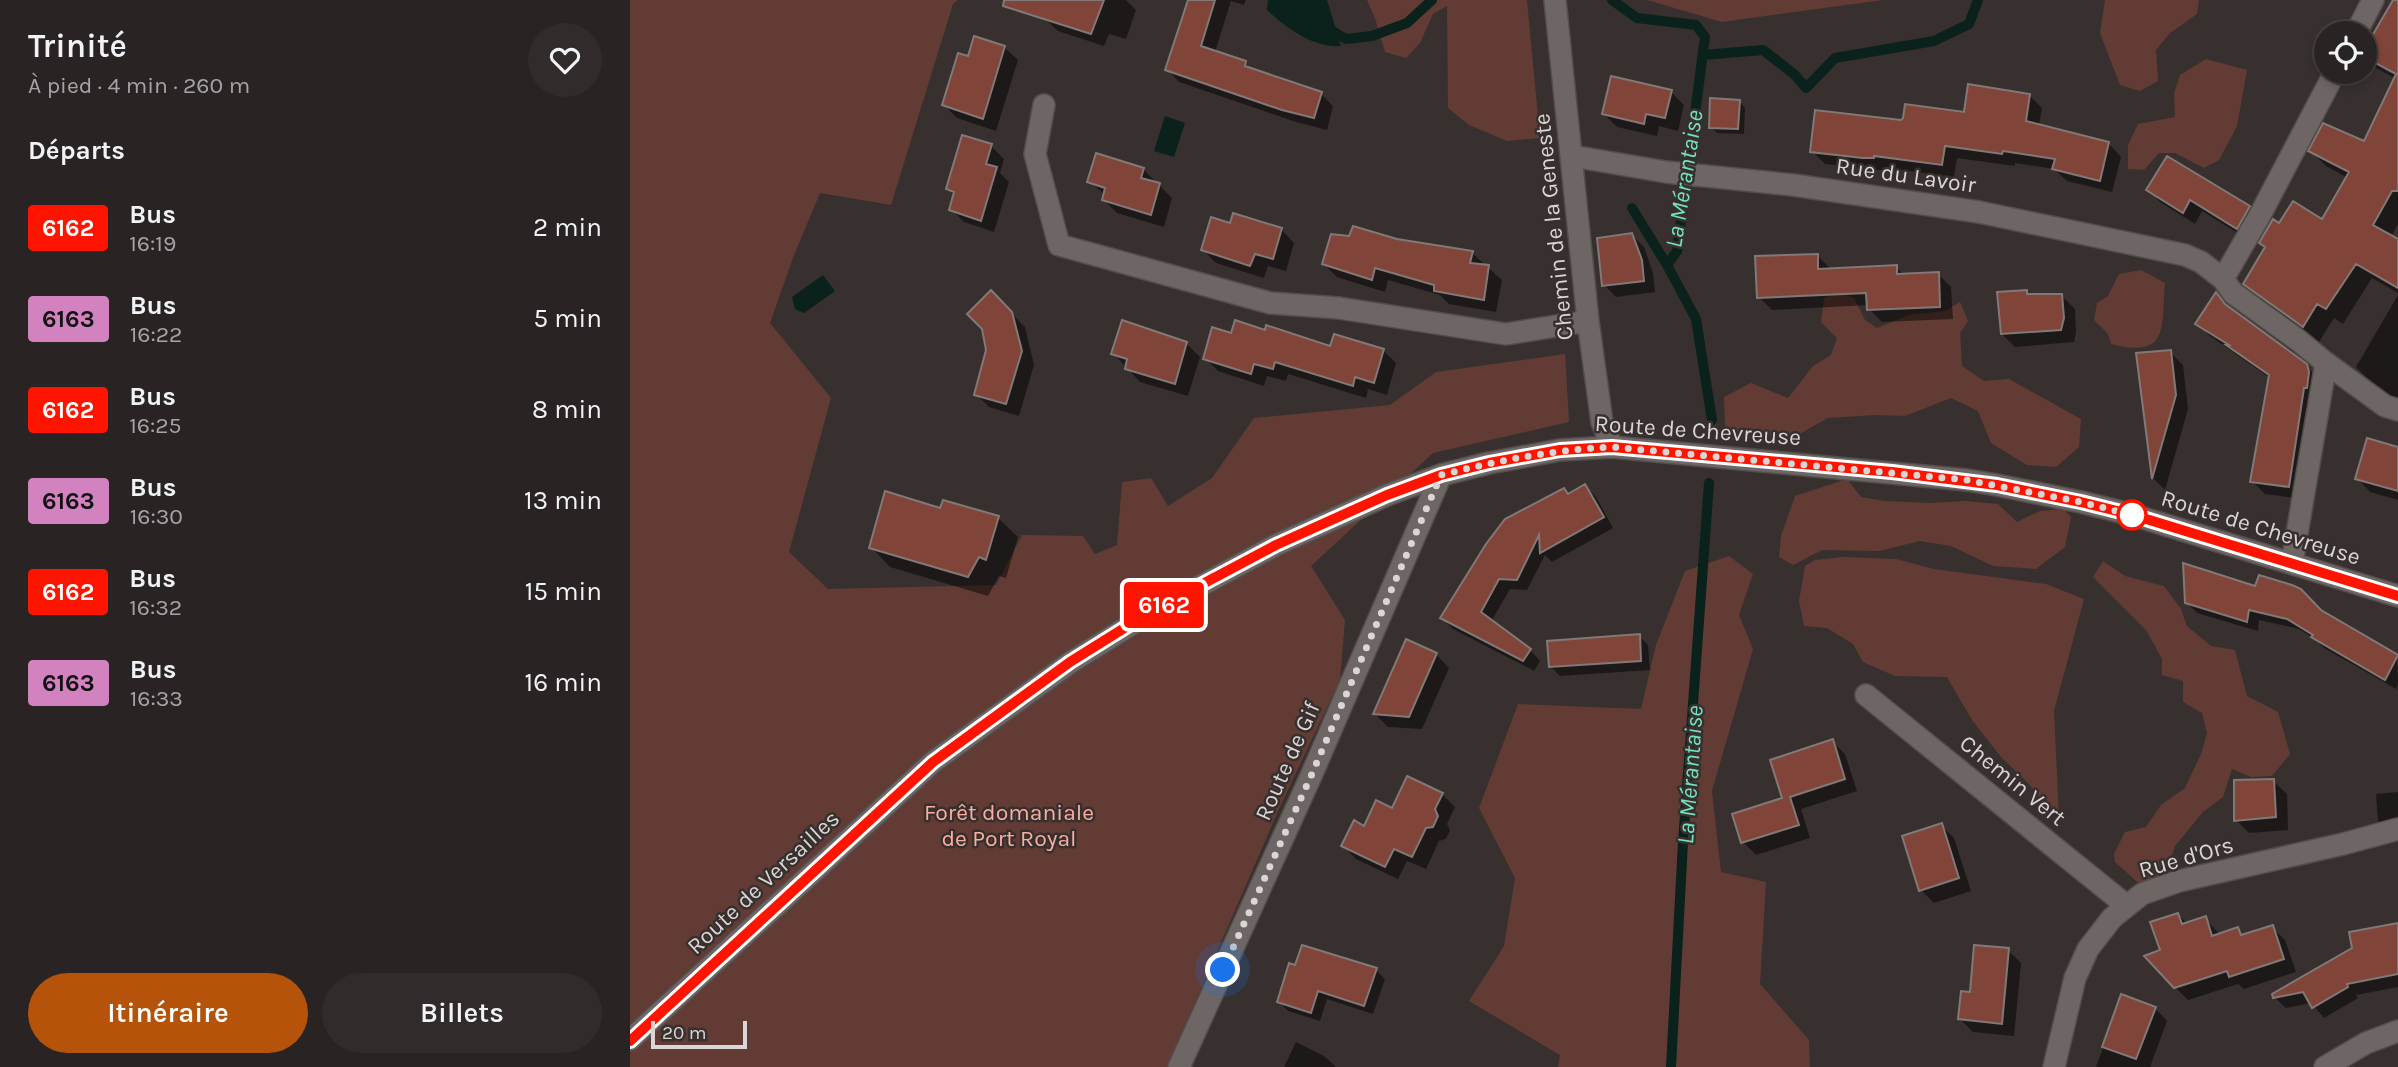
<!DOCTYPE html>
<html lang="fr">
<meta charset="utf-8">
<style>
:root{--surface:#292423;--page:#312c2b;--text:#f1f3f6;--muted:#a5a4a6;--line:#454141;--accent:#b45309}
body{margin:0;font-family:Karla,sans-serif;background:var(--page);color:var(--text);height:100vh;display:flex;flex-direction:column;font-size:26px;white-space:nowrap}
*{box-sizing:border-box;margin:0}
p{font-size:23px;color:var(--muted)}
.icon{flex:none;width:38px;height:38px;fill:none;stroke:currentColor;stroke-width:2;stroke-linecap:round;stroke-linejoin:round}
.map{position:relative;flex:1;overflow:hidden}
.drawer{display:flex;flex-direction:column;background:var(--surface);width:630px}
.drawer>*{flex:none}
.badge{padding:0 14px;border-radius:5px;font-size:24px;line-height:46px}
.fabs{position:absolute;left:1684px;top:21px;display:grid;gap:14px}
.fabs a{display:grid;place-items:center;width:63px;height:63px;border-radius:50%;background:var(--surface);box-shadow:0 4px 10px #0003,0 0 0 2px var(--line);font-size:35px}
.scale{position:absolute;left:21px;bottom:18px;width:96px;box-sizing:border-box;padding-left:7px;border:4px solid #dad6d5;border-top:0;font-size:19px;line-height:24px;white-space:nowrap;color:#dad6d5;-webkit-text-stroke:5px #37302f;paint-order:stroke}
.you{position:absolute;width:35px;height:35px;margin:-18px;border:5px solid #fff;border-radius:50%;background:#1a73e8;box-shadow:0 0 0 10px #1a73e833}
.map>.badge{position:absolute;translate:-50% -50%;box-shadow:0 0 0 4px #fff}
h2{padding:0 28px;font-size:26px;line-height:63px}
.round{display:grid;place-items:center;flex:none;width:74px;height:74px;border-radius:37px;background:var(--page)}
.overview{display:flex;align-items:center;justify-content:space-between;height:119px;padding:0 28px}
h1{font-size:33px;font-weight:600;line-height:52px}
.button{display:flex;gap:14px;margin-top:auto;padding:14px 28px}
.button a{flex:1;height:80px;border-radius:42px;background:var(--accent);color:#fff;font-size:28px;font-weight:600;line-height:80px;text-align:center}
.button a+a{background:var(--page);color:var(--text)}
ul{padding:0;list-style:none}
li{display:flex;align-items:center;gap:21px;height:91px;padding:0 28px}
li div{flex:1}
li b{display:block;font-size:26px}
li em{font-style:normal}
li .badge{min-width:77px;font-weight:700;text-align:center}
main{display:flex;flex:1;min-height:0}
.map>svg:first-child{display:block}
</style>
<main>
<section class="drawer">
<div class="overview"><div><h1>Trinité</h1><p>À pied · 4 min · 260 m</p></div><a class="round"><svg class="icon" aria-label="heart" viewBox="0 0 24 24"><path d="M12 20l-8-8c-3-5 5-10 8-4 3-6 11-1 8 4z"/></svg></a></div>
<h2>Départs</h2>
<ul>
<li><span class="badge" style="background:#ff1400;color:#fff">6162</span><div><b>Bus</b><p>16:19</p></div><em>2 min</em></li>
<li><span class="badge" style="background:#d282be;color:#111">6163</span><div><b>Bus</b><p>16:22</p></div><em>5 min</em></li>
<li><span class="badge" style="background:#ff1400;color:#fff">6162</span><div><b>Bus</b><p>16:25</p></div><em>8 min</em></li>
<li><span class="badge" style="background:#d282be;color:#111">6163</span><div><b>Bus</b><p>16:30</p></div><em>13 min</em></li>
<li><span class="badge" style="background:#ff1400;color:#fff">6162</span><div><b>Bus</b><p>16:32</p></div><em>15 min</em></li>
<li><span class="badge" style="background:#d282be;color:#111">6163</span><div><b>Bus</b><p>16:33</p></div><em>16 min</em></li>
</ul>
<div class="button"><a>Itinéraire</a><a>Billets</a></div>
</section>
<div class="map">
<svg width="1768" height="1067" viewBox="0 0 1768 1067">
<rect width="100%" height="100%" fill="#37302f"/>
<!-- green -->
<path fill="#623c34" d="M0 0H328L323 4 261 205 190 193 164 255 140 323 201 398 159 552 198 589 366 585 392 535 453 536 465 554 487 545 492 482 521 478 538 506 582 478 624 418 760 405 806 372 935 354 939 422 803 453 681 566 715 620 710 680 649 809 537 1067H0Z
M737 0H897L910 138 877 141 839 125 818 108 817 6 803 14 790 43 776 58 755 52 745 18Z
M1017 0H1253L1092 22Z
M1475 0H1569L1567 14 1540 33 1526 50 1528 81 1510 91 1490 85 1470 33Z
M1576 59 1617 70 1607 126 1589 160 1574 168 1545 153H1529L1514 170 1498 169V145L1508 124 1545 117 1544 93 1550 75Z
M1511 270 1535 283C1531 328 1540 359 1481 344L1478 334 1464 320 1467 303 1478 296 1489 274Z
M1207 292 1224 298 1235 320 1247 328 1279 315 1315 311 1330 302 1338 321 1330 333 1332 366 1354 381 1379 379 1451 419 1449 447 1426 467 1397 465 1361 443 1348 411 1321 398 1275 416 1246 415 1198 418 1171 433 1099 440 1095 425 1094 397 1121 383 1158 398 1183 366 1201 355 1207 338 1191 322 1194 298Z
M1217 479 1231 497 1254 501 1301 503 1335 501 1368 504 1387 522 1410 511 1433 509 1441 517 1435 547 1406 569 1363 566 1321 546 1290 541 1249 551 1192 550 1163 565 1149 557 1151 536 1165 496Z
M1099 556 1123 574 1109 615 1123 649 1082 791 1091 872 1136 882 1130 984 1179 1040 1180 1067H928L930 1055 839 1001 874 946 885 878 849 808 888 704 1011 709 1026 645 1055 571Z
M1213 557 1266 559 1304 569 1416 584 1454 599 1424 711 1429 817 1421 813 1399 784 1371 757 1342 720 1317 677 1265 676 1233 662 1223 644 1197 628 1174 626 1169 601 1175 566 1185 560Z
M1473 561 1495 576 1534 586 1551 609 1557 626 1581 646 1605 650 1617 696 1648 712 1660 754 1642 776 1621 777 1602 769 1593 797 1573 812 1545 846 1534 878 1515 889 1485 862 1484 854 1495 832 1516 827 1531 805 1555 788 1571 754 1577 733 1572 713 1553 702V681L1532 675V659L1516 630 1463 577Z"/>
<!-- water -->
<path fill="#0a221b" d="M638 0H697L711 46C683 48 657 28 637 10Z
M535 116 555 123 544 157 524 151Z
M193 275 205 291 174 313 165 309 162 297Z"/>
<!-- shadow -->
<path fill="#0007" d="M420 0H496L506 10 496 39 479 34 474 46 428 31 414 18Z
M559 0H616L614 5 601 1 585 52 615 63 622 70 691 94 703 106 697 130 666 122 549 82 537 69Z
M1765 0H1768V80L1746 68 1734 56Z
M374 47 388 60 366 131 327 118 314 105 339 58Z
M1041 92 1054 105 1048 131 1029 126 1027 136 987 127 974 114Z
M1399 95 1412 108 1409 126 1479 144 1491 157 1482 192 1437 181 1424 169 1385 163V166L1327 158 1324 177 1256 168V170H1246L1195 164 1182 151 1271 122 1335 114Z
M1109 101 1115 108 1114 134 1087 133 1081 127Z
M1768 108V224L1761 237 1768 241V293L1742 278 1713 324 1704 318 1689 342 1631 299 1615 283 1650 226 1692 221 1718 178 1696 166 1681 151 1735 143Z
M361 146 374 159 370 173 379 182 364 232 334 222 321 209 325 196 318 189Z
M513 169 542 198 534 227 487 213 474 200 475 195 459 181Z
M1519 190 1619 207 1631 219 1619 240 1572 211 1565 224 1530 202Z
M601 225 651 229 664 243 656 271 638 266 634 278 586 263 573 250Z
M1002 235 1014 247 1023 273 1025 292 986 297 974 285Z
M766 241 842 253 872 280 866 312 819 304 810 295 758 280 755 292 707 277 694 264Z
M1187 255 1200 268 1266 267 1275 276 1308 274 1321 287 1323 319 1252 322 1239 309V305L1142 310 1129 297Z
M1396 291 1401 296H1432L1445 309 1446 332 1444 342 1385 347 1372 334Z
M361 293 395 327 404 365 389 416 359 407 346 394 358 350Z
M1587 295 1601 310 1676 366 1689 379 1672 499 1635 494 1622 481 1640 378 1580 336 1567 323Z
M1768 295V402L1742 383 1726 367Z
M493 322 557 344 570 357 558 396 510 382 483 353Z
M602 335 702 348 753 350 766 363 757 395 738 389 736 398 658 374 656 381 637 376 634 386 588 371 575 358Z
M1540 352 1553 365 1558 409 1535 490 1523 478 1508 355Z
M1768 449V500L1740 492 1727 478Z
M955 486 966 497 983 528 922 562 915 555 897 590 880 589 861 622 900 650 910 661 904 671 823 629 812 618 939 495Z
M312 510 368 518 388 537 376 578 369 576 358 596 260 567 241 547Z
M1626 588 1692 613 1767 656 1768 685 1766 689 1694 648 1685 639 1669 629 1629 620 1628 631 1567 613 1556 602Z
M1009 636 1018 645 1020 670 930 676 920 666Z
M806 654 819 668 792 729 758 727 745 714Z
M1202 741 1215 754 1227 791 1171 809 1180 838 1126 855 1113 842 1154 799Z
M1643 781 1657 794 1658 830 1619 833 1606 820Z
M1768 792V824L1754 827 1748 821 1746 794Z
M812 794 825 807 817 824 820 830 816 839 809 841 796 869 777 861 768 879 726 859 713 846 735 828 763 810Z
M1311 825 1324 838 1341 891 1304 903 1291 890Z
M1548 915 1558 924 1575 918 1590 935 1607 929 1614 936 1642 927 1655 940 1666 972 1614 989 1608 984 1558 1000 1545 987 1532 951Z
M1768 927V987L1726 995 1728 998 1694 1018 1681 1003 1656 1008 1644 997Z
M1378 950 1391 963 1384 1036 1343 1032 1330 1019Z
M746 970 755 979 743 1014 697 999 690 1021 658 1011 649 1002Z
M1492 996 1525 1008 1537 1021 1520 1067H1466Z
M666 1042 694 1056 706 1067H654Z"/>
<g fill="none" stroke-linecap="round" stroke-linejoin="round">
<!-- stream -->
<path stroke="#0a221b" stroke-width="10" d="M982 0 1007 18 1066 25 1075 37 1047 251 1037 265 1066 319 1082 420
M697 28 716 39 742 36 777 23 802 0
M1073 55 1133 50 1164 74 1176 88 1205 58 1304 41 1339 24 1348 0
M1002 208 1037 265
M1041 1067 1053 842 1079 483"/>
</g>
<!-- building -->
<path fill="#804438" stroke="#807978" stroke-width="2" d="M374 0H474L461 34 373 6Z
M558 0H585L571 46 616 61 615 66 692 92 684 118 652 110 535 70Z
M1763 0H1768V191H1762L1743 225 1768 239V288L1726 264 1696 309 1687 304 1673 327 1613 284 1635 247 1629 243 1643 219 1649 223 1663 201 1692 219 1719 172 1678 151 1693 123 1734 141 1766 74 1734 57V50Z
M344 36 375 46 353 119 312 105 328 53 338 56Z
M981 76 1042 90 1035 118 1016 114 1014 124 972 114Z
M1338 84 1400 94 1396 121 1479 142 1470 181 1422 169 1425 159 1373 151 1372 154 1315 146 1312 165 1244 156V158H1233L1180 152 1185 110 1271 120 1273 118 1275 104 1334 112Z
M1080 98 1110 100 1108 129 1079 128Z
M332 135 362 144 356 164 367 167 351 221 319 210 324 192 316 189Z
M466 153 514 168 511 178 530 183 521 215 472 200 475 188 457 182Z
M1537 156 1620 206 1607 229 1560 200 1553 213 1516 190Z
M603 213 652 228 643 259 625 254 620 266 571 250 581 217 600 223Z
M723 226 767 239 843 251 840 263 859 265 854 300 804 291V285L745 268 742 280 692 264 701 234 719 236Z
M1002 233 1012 260 1014 281 972 286 967 238Z
M1188 254V269L1267 265V274L1309 272 1310 307 1237 310 1236 293 1127 298 1125 256Z
M361 290 382 312 392 351 376 404 344 395 356 350 352 329 337 314Z
M1397 290V294H1432L1434 318 1431 330 1371 334 1367 292Z
M1586 292 1595 304 1677 364 1679 372 1677 388H1674L1659 487 1620 482 1639 375 1596 345H1599L1565 324Z
M492 320 557 342 545 384 495 369 497 359 481 354Z
M605 320 635 330 636 325 700 346 704 334 754 349 744 383 725 377 723 386 645 362 643 369 624 364 621 374 573 359 582 327 601 333Z
M1541 350 1546 395 1522 479 1506 353Z
M1737 438 1768 447V491L1725 479Z
M955 484 974 517 910 553 909 535 887 580 869 579 851 612 901 649 893 661 810 618 856 544 875 519 934 488 938 494Z
M255 491 310 508 313 500 369 516 356 560 349 557 338 577 239 548Z
M1553 563 1625 586 1629 575 1662 585 1671 589 1691 610 1768 655 1755 680 1681 637 1683 635 1657 619 1619 610 1617 622 1555 603Z
M1010 634 1011 661 919 667 917 641Z
M776 639 807 653 779 717 743 714Z
M1203 739 1215 779 1160 797 1169 825 1111 843 1102 814 1152 798 1140 760Z
M777 776 813 793 805 809 808 816 803 827 796 828 782 857 764 849 755 867 711 846 724 820 734 826 746 800 762 808Z
M1644 779 1646 817 1604 821V780Z
M1312 823 1329 878 1289 891 1272 836Z
M1548 913 1552 924 1576 916 1582 936 1608 927 1611 935 1643 925 1654 959 1599 977 1597 971 1544 988 1514 956 1530 950 1520 922Z
M1768 923V974L1717 984 1718 987 1682 1008 1673 992 1643 998 1642 994 1722 948 1719 932Z
M672 945 747 968 734 1006 688 991 681 1013 647 1002 659 963 665 965Z
M1344 945 1379 948 1372 1024 1328 1019 1331 991 1340 992Z
M1491 994 1526 1007 1506 1059 1472 1047Z"/>
<g fill="none" stroke-linecap="round" stroke-linejoin="round">
<defs>
<path id="street" d="M925 0 958 321 972 422 982 447
M1726 33 1743 0
M414 105 405 154 429 245 640 303 709 308 876 334 958 321
M942 156 1036 172 1163 185 1349 212 1555 255 1571 262 1593 279 1603 293 1668 340 1696 363 1755 406 1768 410
M1593 279 1630 215 1705 72
M1662 563 1696 363
M1236 695 1497 906
M1424 1067 1445 978 1458 949 1482 918 1512 894 1549 881 1713 844 1768 829"/>
<path id="secondary" d="M0 1040 303 762 441 662 520 613 646 545 757 495 811 475 859 463 930 450 982 447 1337 480 1367 485 1451 502 1503 515 1768 596
M549 1067 681 776 811 475
M1695 1067 1736 1043 1768 1031"/>
</defs>
<!-- street casing -->
<use href="#street" stroke="#534d4c" stroke-width="24"/>
<!-- secondary casing -->
<use href="#secondary" stroke="#534d4c" stroke-width="24"/>
<!-- street -->
<use href="#street" stroke="#6d6664" stroke-width="21"/>
<!-- secondary -->
<use href="#secondary" stroke="#6d6664" stroke-width="21"/>
</g>
<g fill="none" stroke-linecap="round" stroke-linejoin="round">
<defs>
<path id="line" d="M0 1041 303 762 440 662 520 612 646 545 757 495 811 475 859 463 930 450 982 447 1262 472 1367 485 1451 502 1503 515 1768 596"/>
</defs>
<!-- line casing -->
<use href="#line" stroke="#fff" stroke-width="16"/>
<!-- line -->
<use href="#line" stroke="#ff1400" stroke-width="10"/>
<!-- walk -->
<path stroke="#dad6d5" stroke-width="7" stroke-dasharray="0 12.6" d="M593 970 681 776 811 475C871 460 921 450 982 447L1337 480 1451 502 1502 515"/>
</g>
<!-- markers -->
<circle fill="#fff" stroke="#ff1400" stroke-width="3.5" cx="1502" cy="515" r="14"/>
<g text-anchor="middle" stroke-width="5" stroke-linejoin="round" paint-order="stroke">
<!-- street labels -->
<g font-size="23" fill="#dad6d5" stroke="#37302f">
<text transform="translate(1276 175) rotate(8)" y="8">Rue du Lavoir</text>
<text transform="translate(923 227) rotate(-96)" y="8">Chemin de la Geneste</text>
<text transform="translate(1068 430) rotate(4)" y="8">Route de Chevreuse</text>
<text transform="translate(1631 527) rotate(17)" y="8">Route de Chevreuse</text>
<text transform="translate(657 761) rotate(-66)" y="8">Route de Gif</text>
<text transform="translate(1383 780) rotate(39)" y="8">Chemin Vert</text>
<text transform="translate(1556 857) rotate(-16)" y="8">Rue d'Ors</text>
<text transform="translate(133 882) rotate(-43)" y="8">Route de Versailles</text>
</g>
<!-- park labels -->
<g font-size="23" fill="#faae9f" stroke="#37302f">
<text x="379" y="820">Forêt domaniale<tspan x="379" dy="26">de Port Royal</tspan></text>
</g>
<!-- water labels -->
<g font-size="24" font-style="italic" fill="#73e2bf" stroke="#37302f">
<text transform="translate(1054 179) rotate(-81)" y="8">La Mérantaise</text>
<text transform="translate(1060 775) rotate(-86)" y="8">La Mérantaise</text>
</g>
</g>
</svg>
<div class="fabs">
<a><svg class="icon" aria-label="locate" viewBox="0 0 24 24"><circle cx="12" cy="12" r="6"/><path d="M12 2v4M12 18v4M2 12h4M18 12h4"/></svg></a>
</div>
<div class="scale">20 m</div>
<div class="you" style="left:593px;top:970px"></div>
<b class="badge" style="left:534px;top:605px;background:#ff1400;color:#fff">6162</b>
</div>
</main>
